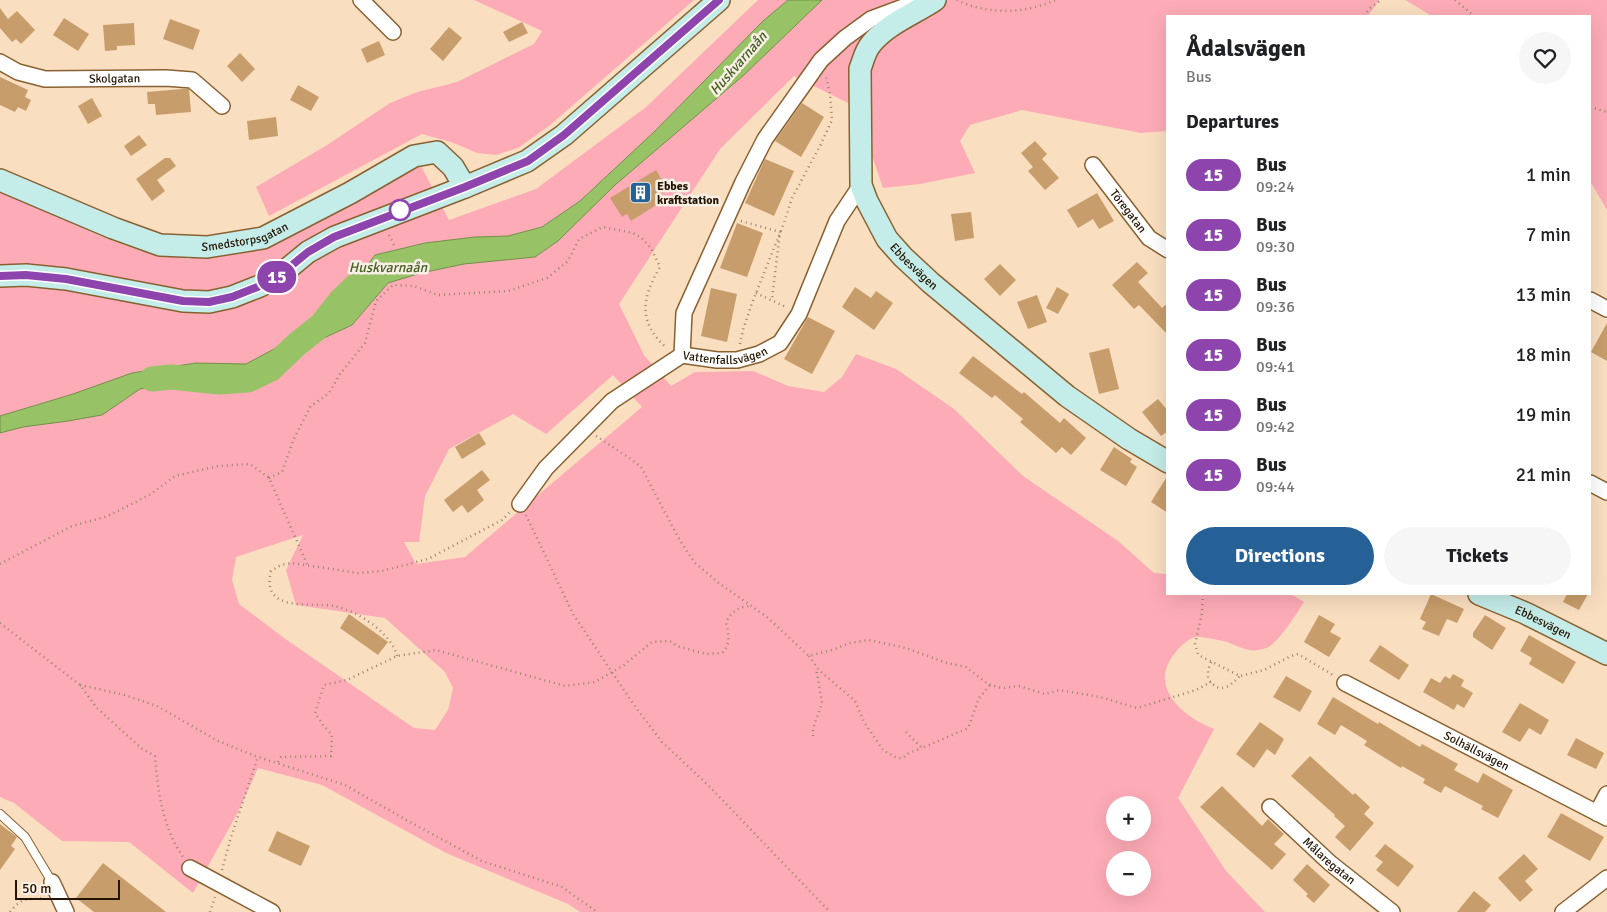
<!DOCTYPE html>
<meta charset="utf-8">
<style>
:root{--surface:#fff;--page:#f6f6f6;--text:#202124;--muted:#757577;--accent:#256097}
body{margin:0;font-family:Signika,sans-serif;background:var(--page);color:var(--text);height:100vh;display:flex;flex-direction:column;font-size:19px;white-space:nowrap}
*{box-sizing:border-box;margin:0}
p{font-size:16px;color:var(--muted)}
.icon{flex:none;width:28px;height:28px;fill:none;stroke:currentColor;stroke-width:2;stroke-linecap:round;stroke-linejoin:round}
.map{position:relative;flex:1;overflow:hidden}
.side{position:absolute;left:1166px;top:15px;width:425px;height:580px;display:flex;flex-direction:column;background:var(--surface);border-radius:0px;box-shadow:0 5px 20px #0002}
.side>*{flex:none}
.badge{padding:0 10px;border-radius:16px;font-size:18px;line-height:32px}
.fabs{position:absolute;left:1106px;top:796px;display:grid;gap:10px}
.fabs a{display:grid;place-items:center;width:45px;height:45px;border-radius:50%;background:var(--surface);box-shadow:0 5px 20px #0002;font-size:25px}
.scale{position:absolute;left:15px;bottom:12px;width:105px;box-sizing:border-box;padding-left:5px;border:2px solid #231401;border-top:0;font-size:14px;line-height:18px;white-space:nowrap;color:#231401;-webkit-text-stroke:4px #f8efe5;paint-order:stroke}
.map>.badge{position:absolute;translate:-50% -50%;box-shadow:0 0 0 2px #fff}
h2{padding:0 20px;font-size:19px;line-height:45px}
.round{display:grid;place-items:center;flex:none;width:52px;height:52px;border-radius:26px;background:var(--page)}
.headline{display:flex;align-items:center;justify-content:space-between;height:85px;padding:0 20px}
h1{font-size:24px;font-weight:700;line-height:38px}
.primary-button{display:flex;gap:10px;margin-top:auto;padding:10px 20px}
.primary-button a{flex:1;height:58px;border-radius:30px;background:var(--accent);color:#fff;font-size:20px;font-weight:700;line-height:58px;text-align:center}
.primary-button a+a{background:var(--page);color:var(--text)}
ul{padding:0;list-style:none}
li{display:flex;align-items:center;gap:15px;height:60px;padding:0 20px}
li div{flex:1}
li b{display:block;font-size:19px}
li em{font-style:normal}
li .badge{min-width:55px;font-weight:700;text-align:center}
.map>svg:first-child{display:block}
</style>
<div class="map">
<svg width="1607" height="912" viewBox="0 0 1607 912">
<rect width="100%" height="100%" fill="#fadec0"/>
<!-- green -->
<path fill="#fdacb7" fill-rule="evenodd" d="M474 0H694L549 126 518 148 496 155 477 153 451 142 422 134 269 216 256 187 327 145 390 103 417 92 457 82 534 44 542 31Z
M758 0H788L763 21 655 131 580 201 542 227 508 236 475 237 425 243 375 255 334 309 274 349 246 364 196 363 132 373 73 394 0 416V191L100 236 144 252 189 259 279 238 359 200 420 164 449 220 536 189 646 107Z
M822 0H1379L1368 16H1168L1167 131 1141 133 1022 110 970 125 960 141 975 173 920 184 883 188 869 147 870 114 794 76 720 149 619 304 644 355 671 386 695 372 753 371 788 386 824 392 842 377 856 354 896 369 954 409 1023 476 1118 541 1154 573 1167 574 1168 594H1291L1304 602C1297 613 1278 644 1266 648 1248 655 1239 645 1223 641 1218 640 1213 639 1208 638 1205 638 1199 636 1196 637 1188 638 1180 647 1175 653 1147 687 1183 717 1214 729L1178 798 1226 871 1265 912H580L568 904 446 853 322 785 258 768 237 814 193 893 129 842 62 841 14 803 0 797V433L23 427 68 421 102 415 140 389 199 376 222 385 284 367 324 338 352 325 388 283 421 273 464 264 535 257 558 241 615 185 744 75ZM613 375 642 407 465 557 416 564 404 542H419L425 496 449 449 513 414 546 434ZM303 535 286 570 296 605 385 618 445 672 453 688 448 710 435 730 414 728 284 638 239 604 232 580 236 557ZM1115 805H1142V832H1115ZM1115 860H1142V888H1115Z
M1405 0H1607V210L1590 181V16H1432Z"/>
<!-- water -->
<path fill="#97c366" stroke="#748e48" d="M788 0H822L744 75 615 185 558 241 535 257 464 264 421 273 388 283 352 325 324 338 284 367 222 385 199 376 140 389 102 415 68 421 23 427 0 433V416L73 394 132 373 196 363 246 364 274 349 334 309 375 255 425 243 475 237 508 236 542 227 580 201 655 131 763 21Z"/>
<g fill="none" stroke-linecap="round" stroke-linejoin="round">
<!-- river -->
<path stroke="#97c366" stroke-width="25" d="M152 379 171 377 219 382 248 380 271 369 296 345 321 325 341 300 366 276"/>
</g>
<!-- building -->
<path fill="#c79d6b" d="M0 8 8 19 17 11 35 30 21 44 16 39 12 42 0 28Z
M64 18 89 34 78 51 53 35Z
M170 19 200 30 193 50 163 39Z
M522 22 528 33 509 42 503 32Z
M134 23 135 45 117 46V50L105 51 103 25Z
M449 27 462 38 443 61 430 49Z
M379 41 385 55 367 63 361 49Z
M240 53 255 69 242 82 227 66Z
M0 77 28 90 25 97 31 100 26 111 18 107 15 112 0 105Z
M298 85 319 97 311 111 290 100Z
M182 89H189L191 112 156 115 155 104H148L147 92Z
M92 98 102 116 88 124 78 106Z
M802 103 824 117 801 157 775 141Z
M276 117 278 136 249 140 247 121Z
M139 135 147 145 131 156 124 146Z
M1035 141 1047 154 1042 159 1059 178 1045 190 1028 171 1033 167 1021 153Z
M165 158H170L176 166 157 180 165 191 152 201 136 179Z
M765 159 794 171 774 216 745 203Z
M656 170 668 190 658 196 661 202 631 221 627 214 622 217 610 198Z
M1097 193 1114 221 1099 229 1093 219 1078 228 1067 210Z
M971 212 974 238 955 241 951 214Z
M737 223 763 233 747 277 720 268Z
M1137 262 1148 273 1138 282 1162 308 1168 303V335L1139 305 1134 309 1112 285Z
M1000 264 1016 280 1000 296 984 279Z
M855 287 871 298 876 291 893 303 874 330 842 307Z
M1057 287 1069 294 1058 314 1046 308Z
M711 288 737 294 727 342 701 336Z
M1037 295 1047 322 1028 329 1017 302Z
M808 317 835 331 812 374 784 359Z
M1607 323V361L1591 352Z
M1109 348 1119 389 1099 394 1089 353Z
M973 356 1022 394 1024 392 1060 423 1064 418 1086 438 1071 455 1062 447 1056 453 1020 422 1023 419 995 395 992 398 959 373Z
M1158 399 1168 411V431L1161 436 1142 412Z
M479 433 486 444 462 459 455 447Z
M1114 447 1132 459 1130 462 1137 467 1126 486 1100 470Z
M482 470 490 480 477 490 484 500 468 513 462 505 453 512 444 500Z
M1168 475V513L1151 502Z
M1431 594 1464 609 1457 623 1447 619 1439 636 1422 629 1426 622 1420 619Z
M1567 594H1588L1579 610 1563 602Z
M349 614 388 642 378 655 340 628Z
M1319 615 1335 624 1330 632 1341 638 1329 657 1304 642Z
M1485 615 1506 628 1492 650 1473 637V633Z
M1529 635 1576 662 1563 684 1529 664 1532 658 1520 651Z
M1380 645 1409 665 1399 680 1369 661Z
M1453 674 1464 680 1461 686 1473 693 1464 708 1457 704 1454 710 1423 692 1431 678 1440 683 1445 676 1450 679Z
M1286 676 1312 691 1300 712 1273 697Z
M1333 697 1378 724 1379 722 1420 747 1422 744 1458 764 1454 770 1478 783 1483 773 1513 790 1498 818 1481 809 1483 806 1445 786 1441 793 1423 783 1425 779 1402 766 1401 768 1364 745 1367 741 1341 725 1335 735 1317 724Z
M1520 703 1549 720 1541 735 1529 728 1520 742 1502 732Z
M1260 722 1284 739 1275 755 1267 749 1254 768 1236 754Z
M1576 738 1604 753 1596 769 1567 755Z
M1310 756 1353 795 1355 793 1370 807 1364 814 1374 823 1350 851 1335 837 1345 826 1334 816 1335 815 1291 776Z
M1222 786 1262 826 1268 819 1284 834 1274 844 1286 854 1272 870 1200 807Z
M1561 813 1604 837 1590 861 1547 837Z
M0 824 17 837 11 846 15 849 0 870Z
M277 831 310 846 301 866 268 851Z
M1385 844 1414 866 1398 887 1376 870 1383 862 1375 856Z
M1524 854 1538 869 1525 881 1533 890 1520 902 1498 878Z
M103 863 166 912H94L76 898Z
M1307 864 1330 885 1314 903 1306 896 1308 894 1293 880Z
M1474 891 1491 905 1485 912H1457Z"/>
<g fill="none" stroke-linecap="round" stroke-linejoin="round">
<defs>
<path id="lane" d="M0 814 25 837 52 882"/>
<g id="street">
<path d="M361 0 393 32"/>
<path id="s1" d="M0 62 18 72 45 79 166 78 192 80 222 106"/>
<path id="s2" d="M1093 165 1149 238 1168 250"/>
<path d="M1590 300 1607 309"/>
<path d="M682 355 684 313 743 182 765 139 821 60 845 38 871 19 906 6 917 5"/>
<path d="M1590 483 1607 492"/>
<path id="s3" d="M520 504 546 468 612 401 682 355 717 360H737L759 354 780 343 799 314 837 221 861 185"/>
<path id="s4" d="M1345 683 1607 818"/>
<path id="s5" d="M1270 807 1330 863 1392 912"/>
<path d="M1597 813 1607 794"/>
<path d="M190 868 272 912"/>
<path d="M52 882 66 912"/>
<path d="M1563 912 1607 878"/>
</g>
<g id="secondary">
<path id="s6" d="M935 0C914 14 887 24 871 44 865 51 863 61 860 69L861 185 867 201 887 239 903 257 931 283 1067 396 1129 439 1168 462"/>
<path id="s7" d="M0 180 113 228 160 245 207 247 263 238 350 193 414 156 437 152 453 167 465 187"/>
<path d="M0 276 26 275 66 279 183 301 209 302 232 297 260 286 280 275 308 252 335 237 465 187 527 161 564 135 719 0"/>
<path id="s8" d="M1479 594 1525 613 1607 654"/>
</g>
</defs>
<!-- lane casing -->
<use href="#lane" stroke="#896130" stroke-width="10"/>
<!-- street casing -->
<use href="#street" stroke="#896130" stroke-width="18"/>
<!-- secondary casing -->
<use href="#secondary" stroke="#896130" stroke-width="24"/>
<!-- path -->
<path stroke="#99836a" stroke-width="2.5" stroke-dasharray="1 4" stroke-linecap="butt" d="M957 0C987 15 1025 14 1055 0
M1455 0 1474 16
M1364 16 1370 8 1381 0
M1590 107 1607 112
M741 221 780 232 772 299
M389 235 394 245
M756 293 786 307
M740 344 743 330 752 303 784 223 792 198 821 144 832 120 830 94 826 77
M596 436 631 459 641 467 678 537 694 562 720 584 767 617 809 656 832 650 850 643 869 640 906 648 947 663 966 667 988 684 1002 688 1019 686 1045 694 1059 690 1100 697 1137 708 1196 690 1211 682
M269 478 282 472 293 441 310 407 329 393 340 374 365 343 376 301 393 285 414 286 438 295 508 291 547 278 568 261 579 239 603 227 633 233 642 238 651 248 660 267C642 298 637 322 667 348
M526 515 573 614 634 705 662 742 708 785 830 912
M0 564 72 526 108 516 151 494 175 476 218 466 250 464 269 478 307 564
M1203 594 1202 613 1195 644 1198 654 1202 657 1240 676 1264 670 1291 656 1298 654 1333 675
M0 623 80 685 97 708 141 748 155 756C158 792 162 826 183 857
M397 656C392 633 356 610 334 606 309 602 261 613 271 571L281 565 292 563 358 573 382 571 428 559 502 520 510 512
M809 656 819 670 855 701 864 722 883 750 897 758H903L909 753 922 748
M1211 662 1208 670V679C1220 695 1229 687 1240 676
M80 685 125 695 157 706 218 741 258 757 345 785 408 821 482 861 562 887 597 912
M906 732 922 748 966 729 969 726 979 698 990 685
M813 736V729L822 703 816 668
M278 762 281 757 331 756 332 735 323 725 315 713 324 685 347 680 397 656 436 650 565 686 595 682 624 665 652 642 670 641 677 646 706 654 722 653C732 643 728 634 726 622 732 611 740 606 752 606
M222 870 231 837 258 757
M10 912C23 896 27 900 45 898
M210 912 215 897"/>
<!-- lane -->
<use href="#lane" stroke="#fff" stroke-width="8"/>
<!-- street -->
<use href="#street" stroke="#fff" stroke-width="15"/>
<!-- secondary -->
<use href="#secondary" stroke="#c4ece9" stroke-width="21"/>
</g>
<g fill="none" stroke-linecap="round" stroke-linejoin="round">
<defs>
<path id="line" d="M0 276 26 275 66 279 183 301 209 302 232 297 260 286 280 275 308 252 334 237 465 187 528 161 564 135 719 0"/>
</defs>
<!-- line casing -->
<use href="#line" stroke="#fff" stroke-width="11"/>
<!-- line -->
<use href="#line" stroke="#8e44ad" stroke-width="8"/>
</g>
<!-- icons -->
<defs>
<symbol id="building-square" viewBox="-11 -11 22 22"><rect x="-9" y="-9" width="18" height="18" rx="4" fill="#256097" stroke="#f8efe5"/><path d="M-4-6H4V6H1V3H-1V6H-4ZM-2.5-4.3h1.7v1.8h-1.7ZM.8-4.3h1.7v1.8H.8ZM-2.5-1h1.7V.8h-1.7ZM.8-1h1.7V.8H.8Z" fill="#fff"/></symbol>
</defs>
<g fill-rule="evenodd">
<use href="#building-square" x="628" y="180" width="25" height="25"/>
</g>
<!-- markers -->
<circle fill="#fff" stroke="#8e44ad" stroke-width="2.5" cx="400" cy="210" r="10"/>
<g text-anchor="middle" stroke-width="5" stroke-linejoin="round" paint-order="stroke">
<!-- street labels -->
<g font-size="12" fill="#231401" stroke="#f8efe5">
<text dy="4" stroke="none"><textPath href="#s1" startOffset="118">Skolgatan</textPath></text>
<text dy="4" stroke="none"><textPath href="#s2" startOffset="58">Töregatan</textPath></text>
<text dy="4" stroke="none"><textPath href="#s7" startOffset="259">Smedstorpsgatan</textPath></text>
<text dy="4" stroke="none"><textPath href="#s6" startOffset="320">Ebbesvägen</textPath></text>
<text dy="4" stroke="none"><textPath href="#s3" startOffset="266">Vattenfallsvägen</textPath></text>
<text dy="4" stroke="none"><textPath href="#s8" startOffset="70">Ebbesvägen</textPath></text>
<text dy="4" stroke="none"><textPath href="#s4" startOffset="148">Solhällsvägen</textPath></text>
<text dy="4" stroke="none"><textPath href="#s5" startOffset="80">Målaregatan</textPath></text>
</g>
<!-- poi labels -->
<g font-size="12" font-weight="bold" fill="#231401" stroke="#f8efe5" text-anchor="start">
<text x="657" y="190">Ebbes<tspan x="657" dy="14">kraftstation</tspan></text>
</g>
<!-- water labels -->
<g font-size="14" font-style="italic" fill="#456122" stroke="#f8efe5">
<text transform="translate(738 63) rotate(-49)" y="5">Huskvarnaån</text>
<text x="388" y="272">Huskvarnaån</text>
</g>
</g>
</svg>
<div class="fabs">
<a>+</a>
<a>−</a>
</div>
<div class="scale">50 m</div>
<b class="badge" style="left:277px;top:277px;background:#8e44ad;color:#fff">15</b>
<section class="side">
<div class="headline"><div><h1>Ådalsvägen</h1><p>Bus</p></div><a class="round"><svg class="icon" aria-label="heart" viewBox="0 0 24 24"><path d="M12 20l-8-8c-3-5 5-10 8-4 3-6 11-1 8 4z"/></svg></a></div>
<h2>Departures</h2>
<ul>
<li><span class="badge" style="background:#8e44ad;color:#fff">15</span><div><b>Bus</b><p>09:24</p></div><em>1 min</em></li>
<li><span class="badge" style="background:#8e44ad;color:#fff">15</span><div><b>Bus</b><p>09:30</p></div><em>7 min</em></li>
<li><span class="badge" style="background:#8e44ad;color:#fff">15</span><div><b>Bus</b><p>09:36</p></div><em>13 min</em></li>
<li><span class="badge" style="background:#8e44ad;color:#fff">15</span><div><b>Bus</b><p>09:41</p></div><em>18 min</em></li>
<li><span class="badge" style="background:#8e44ad;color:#fff">15</span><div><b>Bus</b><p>09:42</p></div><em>19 min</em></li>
<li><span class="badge" style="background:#8e44ad;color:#fff">15</span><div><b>Bus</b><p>09:44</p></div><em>21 min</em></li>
</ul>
<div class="primary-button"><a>Directions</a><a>Tickets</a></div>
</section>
</div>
